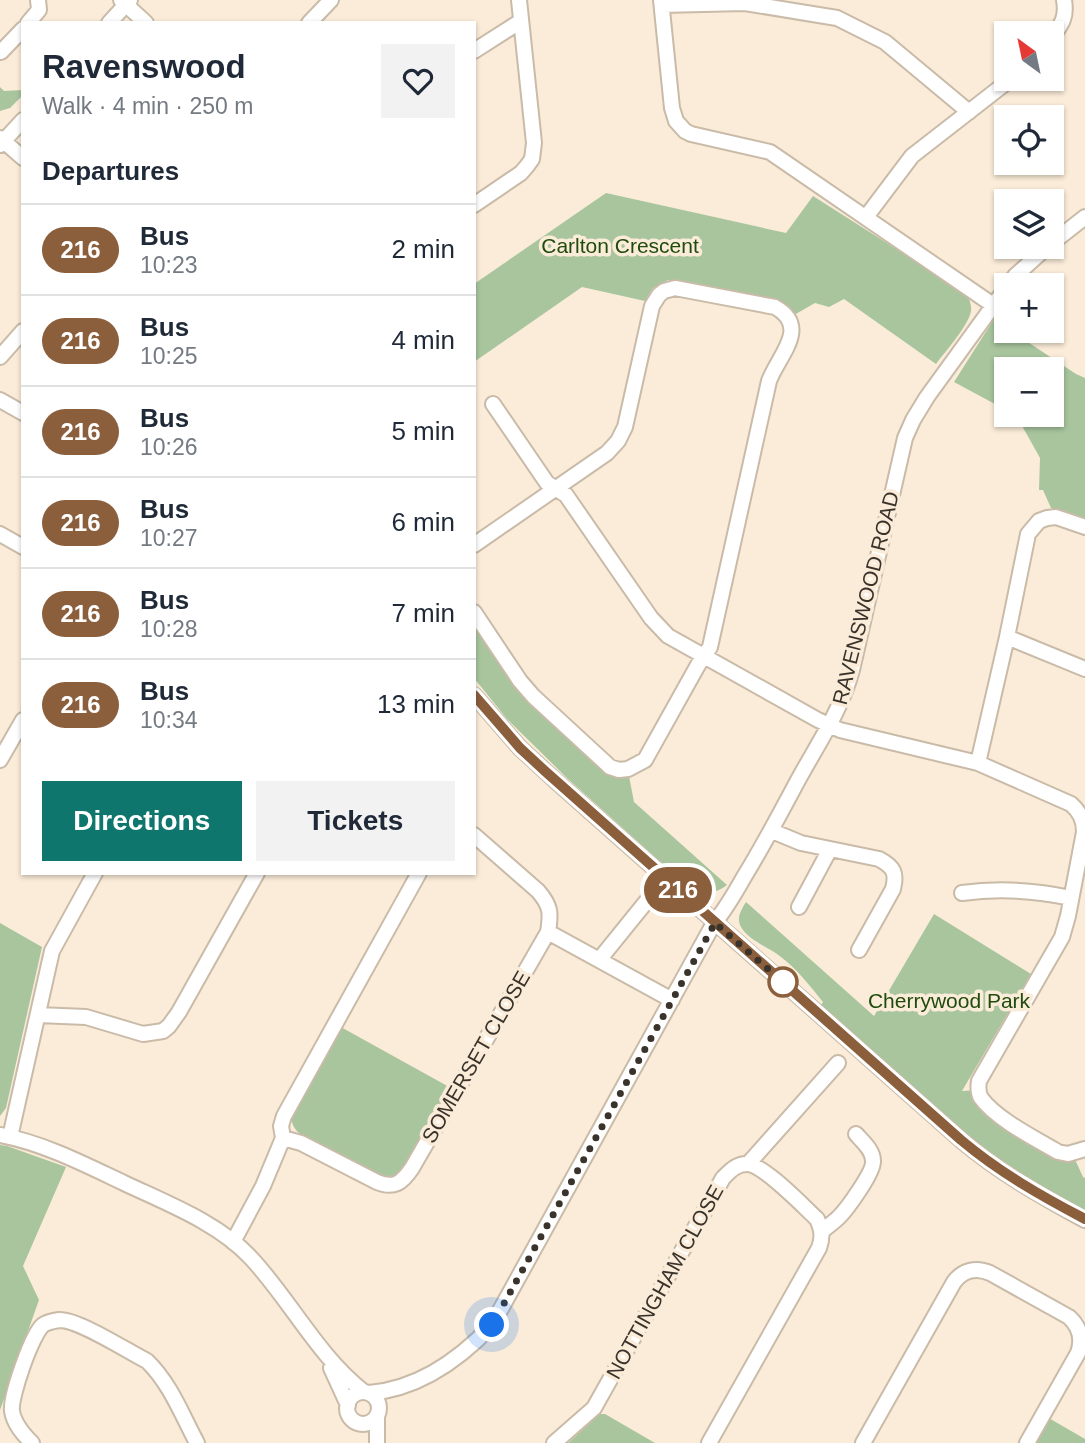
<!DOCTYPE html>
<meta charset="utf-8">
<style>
:root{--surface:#fff;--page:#f2f2f3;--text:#1f2937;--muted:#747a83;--line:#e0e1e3;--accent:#0f766e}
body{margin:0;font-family:Arial,sans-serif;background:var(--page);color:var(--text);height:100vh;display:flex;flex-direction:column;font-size:26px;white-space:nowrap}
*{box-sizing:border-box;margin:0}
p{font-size:23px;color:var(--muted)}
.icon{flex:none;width:38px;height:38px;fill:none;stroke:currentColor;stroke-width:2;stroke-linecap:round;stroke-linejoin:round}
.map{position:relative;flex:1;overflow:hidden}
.drawer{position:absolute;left:21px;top:21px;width:455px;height:854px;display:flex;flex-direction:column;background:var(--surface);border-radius:0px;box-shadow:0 2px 5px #0004}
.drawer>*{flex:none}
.badge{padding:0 14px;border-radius:23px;font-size:24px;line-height:46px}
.needle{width:46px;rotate:327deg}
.buttons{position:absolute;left:994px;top:21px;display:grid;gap:14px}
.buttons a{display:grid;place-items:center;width:70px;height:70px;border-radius:0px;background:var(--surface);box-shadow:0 2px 5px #0004;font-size:35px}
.you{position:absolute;width:35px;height:35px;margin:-18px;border:5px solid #fff;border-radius:50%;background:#1a73e8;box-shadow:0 0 0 10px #1a73e833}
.map>.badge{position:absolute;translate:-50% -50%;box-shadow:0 0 0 4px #fff}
h2{padding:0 21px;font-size:26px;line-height:63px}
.round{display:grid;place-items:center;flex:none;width:74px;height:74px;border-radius:0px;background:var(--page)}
.overview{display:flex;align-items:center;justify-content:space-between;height:119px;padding:0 21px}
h1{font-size:33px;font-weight:700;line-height:52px}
.button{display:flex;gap:14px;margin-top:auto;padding:14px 21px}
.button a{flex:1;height:80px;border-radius:0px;background:var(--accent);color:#fff;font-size:28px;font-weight:700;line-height:80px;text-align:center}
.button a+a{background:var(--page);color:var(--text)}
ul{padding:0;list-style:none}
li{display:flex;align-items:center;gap:21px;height:91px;padding:0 21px;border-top:2px solid var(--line)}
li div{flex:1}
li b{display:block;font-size:26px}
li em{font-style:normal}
li .badge{min-width:77px;font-weight:700;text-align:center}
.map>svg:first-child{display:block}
</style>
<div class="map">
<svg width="1085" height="1443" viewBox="0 0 1085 1443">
<rect width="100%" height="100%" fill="#fbecd9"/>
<!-- green -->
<path fill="#a8c59e" d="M0 87 4 91 23 90V95L10 108 0 111Z
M606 193 786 233 813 196 967 294C969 300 972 305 971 311 969 325 945 352 936 364L844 299 829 307 815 303 794 315 777 301 703 285 668 280 653 288 645 301 582 287 474 362V284Z
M994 319 1006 327V331H1011L1076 374 1085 378V522L1051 508 1043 490H1039L1040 458 1016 415H1052V369H1006V410L954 382Z
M474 614 519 682 610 769 628 771 634 802 727 885C717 893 707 894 695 888L693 891 568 779 507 719 474 678Z
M746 902 874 1016 934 914 1031 974 962 1091 978 1090 980 1098 1073 1155 1083 1177 1085 1178V1211C1042 1189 1003 1163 965 1133L821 1005 823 1002C810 986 798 970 781 957 769 947 749 941 741 927 736 918 741 910 746 902Z
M0 923 42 947 6 1108 0 1116Z
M339 1026 451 1088 404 1172 390 1179 380 1178 300 1134C294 1129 292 1124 291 1117Z
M0 1145 7 1146 66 1167 23 1266 39 1300 0 1410Z
M600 1414H605L655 1443H568Z
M1047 1417 1085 1439V1443H1032Z"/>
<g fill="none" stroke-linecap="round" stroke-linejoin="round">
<defs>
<path id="minor" d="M121 0 146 23
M661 0 672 108 676 121 685 131 691 134 770 152 993 305
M662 5 745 3 837 18 885 42 969 112
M28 23 39 10 38 0
M109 23 130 0
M309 23 331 0
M1052 37C1062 24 1067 17 1064 0
M474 51 521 21
M1 52 23 29
M0 138 23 158
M0 145 23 120
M474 205 521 173 527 166 532 159 534 143 519 0
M866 217 912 156 1011 79
M1052 243 1085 217
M1008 285 1015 276 1047 247
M0 357 23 331
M0 400 23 413
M493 404 547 483 566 495 651 618 668 636 818 720 840 730 978 763 1071 804C1080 812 1084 820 1084 832L1068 916 1062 937 979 1081C978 1087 978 1093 981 1098 996 1119 1036 1139 1058 1152L1068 1154 1085 1149
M0 534 23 547
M474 545 607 453 618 441 625 427 652 306 659 295 664 291 675 288 775 307C811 327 778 356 769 381L710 647 698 665 645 760 628 769 619 770 610 767 533 696 520 681 474 612
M1007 637 1085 669
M474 695 520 748 557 782 961 1140C999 1172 1041 1196 1085 1220
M0 760 23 720
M978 763 1007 637 1028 534 1039 521 1047 518 1056 517 1085 527
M772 831 801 843 879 859C894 867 897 873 893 889L859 950
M962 893C999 888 1034 890 1071 898
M799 907 830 849
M548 932 672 1000
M599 960 650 897
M38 1015 86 1017 143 1034 163 1031 169 1026 179 1012 257 873
M0 1135C43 1143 84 1164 124 1183 166 1203 219 1223 251 1258 291 1301 317 1355 364 1392
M10 1137 52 951 95 873
M283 1138 301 1143 377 1182C394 1189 402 1183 412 1168L548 932C551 913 551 906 538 891L474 835
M748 1164 838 1063
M822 1231C827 1227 834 1222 839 1217 847 1209 874 1172 873 1161 873 1150 863 1142 856 1134
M233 1242 263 1186 283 1138 281 1126 284 1116 419 873
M331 1368 348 1405
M347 1408a16 16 0 1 1 32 0a16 16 0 1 1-32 0Z
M369 1393C418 1389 460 1359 492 1325L714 923C726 909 735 893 744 877 763 846 780 814 797 782 817 745 841 711 852 670L905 438 913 420 927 397 1006 288
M32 1443C23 1434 14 1424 12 1411 10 1397 32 1334 43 1325 47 1322 53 1321 59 1320 78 1319 127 1351 147 1361 170 1383 182 1415 197 1443
M377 1443V1416
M554 1443 594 1408 723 1178C730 1171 736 1164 747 1164 763 1164 804 1207 817 1219 822 1230 823 1237 819 1248L709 1443
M863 1443 954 1282C963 1270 976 1267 990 1273L1069 1317C1080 1327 1083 1339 1078 1353L1027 1443"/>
</defs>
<!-- minor casing -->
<use href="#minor" stroke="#c9bba8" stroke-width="18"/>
<!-- minor -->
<use href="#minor" stroke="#fff" stroke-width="14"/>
</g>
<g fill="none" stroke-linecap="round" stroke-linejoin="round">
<defs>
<path id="line" d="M474 695 520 748 546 772 961 1140C999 1172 1041 1196 1085 1219"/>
</defs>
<!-- line casing -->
<use href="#line" stroke="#fff" stroke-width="16"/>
<!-- line -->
<use href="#line" stroke="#8b5e3c" stroke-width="10"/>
<!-- walk -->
<path stroke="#39332b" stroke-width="7" stroke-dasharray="0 12.6" d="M492 1325 715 923 783 982"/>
</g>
<!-- markers -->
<circle fill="#fff" stroke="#8b5e3c" stroke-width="3.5" cx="783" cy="982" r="14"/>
<g text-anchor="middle" stroke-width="7" stroke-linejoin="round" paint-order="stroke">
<!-- park labels -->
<g font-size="21" fill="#1f4b0d" stroke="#fbecd9">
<text x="620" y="253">Carlton Crescent</text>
<text x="949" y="1008">Cherrywood Park</text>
</g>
<!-- street labels -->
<g font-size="21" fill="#39332b" stroke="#fbecd9">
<text transform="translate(866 598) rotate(-76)" y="7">RAVENSWOOD ROAD</text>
<text transform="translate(476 1057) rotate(-60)" y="7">SOMERSET CLOSE</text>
<text transform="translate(665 1282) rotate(-61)" y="7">NOTTINGHAM CLOSE</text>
</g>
</g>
</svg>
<div class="buttons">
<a><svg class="needle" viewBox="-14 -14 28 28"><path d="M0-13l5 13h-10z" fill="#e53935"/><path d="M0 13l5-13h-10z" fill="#747a83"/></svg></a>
<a><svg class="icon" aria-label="locate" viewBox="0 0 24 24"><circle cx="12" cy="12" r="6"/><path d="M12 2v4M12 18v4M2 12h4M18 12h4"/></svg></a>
<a><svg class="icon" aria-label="layers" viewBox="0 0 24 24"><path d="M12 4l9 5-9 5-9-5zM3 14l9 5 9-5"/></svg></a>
<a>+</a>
<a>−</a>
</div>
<div class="you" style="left:492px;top:1325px"></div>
<b class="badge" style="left:678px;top:890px;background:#8b5e3c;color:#fff">216</b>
<section class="drawer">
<div class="overview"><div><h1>Ravenswood</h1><p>Walk · 4 min · 250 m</p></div><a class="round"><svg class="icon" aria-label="heart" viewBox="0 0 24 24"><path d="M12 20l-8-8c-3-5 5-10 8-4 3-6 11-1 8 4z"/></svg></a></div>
<h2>Departures</h2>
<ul>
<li><span class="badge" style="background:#8b5e3c;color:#fff">216</span><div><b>Bus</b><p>10:23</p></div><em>2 min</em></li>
<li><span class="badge" style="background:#8b5e3c;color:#fff">216</span><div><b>Bus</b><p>10:25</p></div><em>4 min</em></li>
<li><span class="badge" style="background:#8b5e3c;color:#fff">216</span><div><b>Bus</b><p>10:26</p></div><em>5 min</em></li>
<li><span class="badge" style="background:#8b5e3c;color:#fff">216</span><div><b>Bus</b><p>10:27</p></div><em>6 min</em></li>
<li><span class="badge" style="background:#8b5e3c;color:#fff">216</span><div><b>Bus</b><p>10:28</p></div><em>7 min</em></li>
<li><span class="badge" style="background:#8b5e3c;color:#fff">216</span><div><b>Bus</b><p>10:34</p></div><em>13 min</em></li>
</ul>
<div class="button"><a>Directions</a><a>Tickets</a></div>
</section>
</div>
